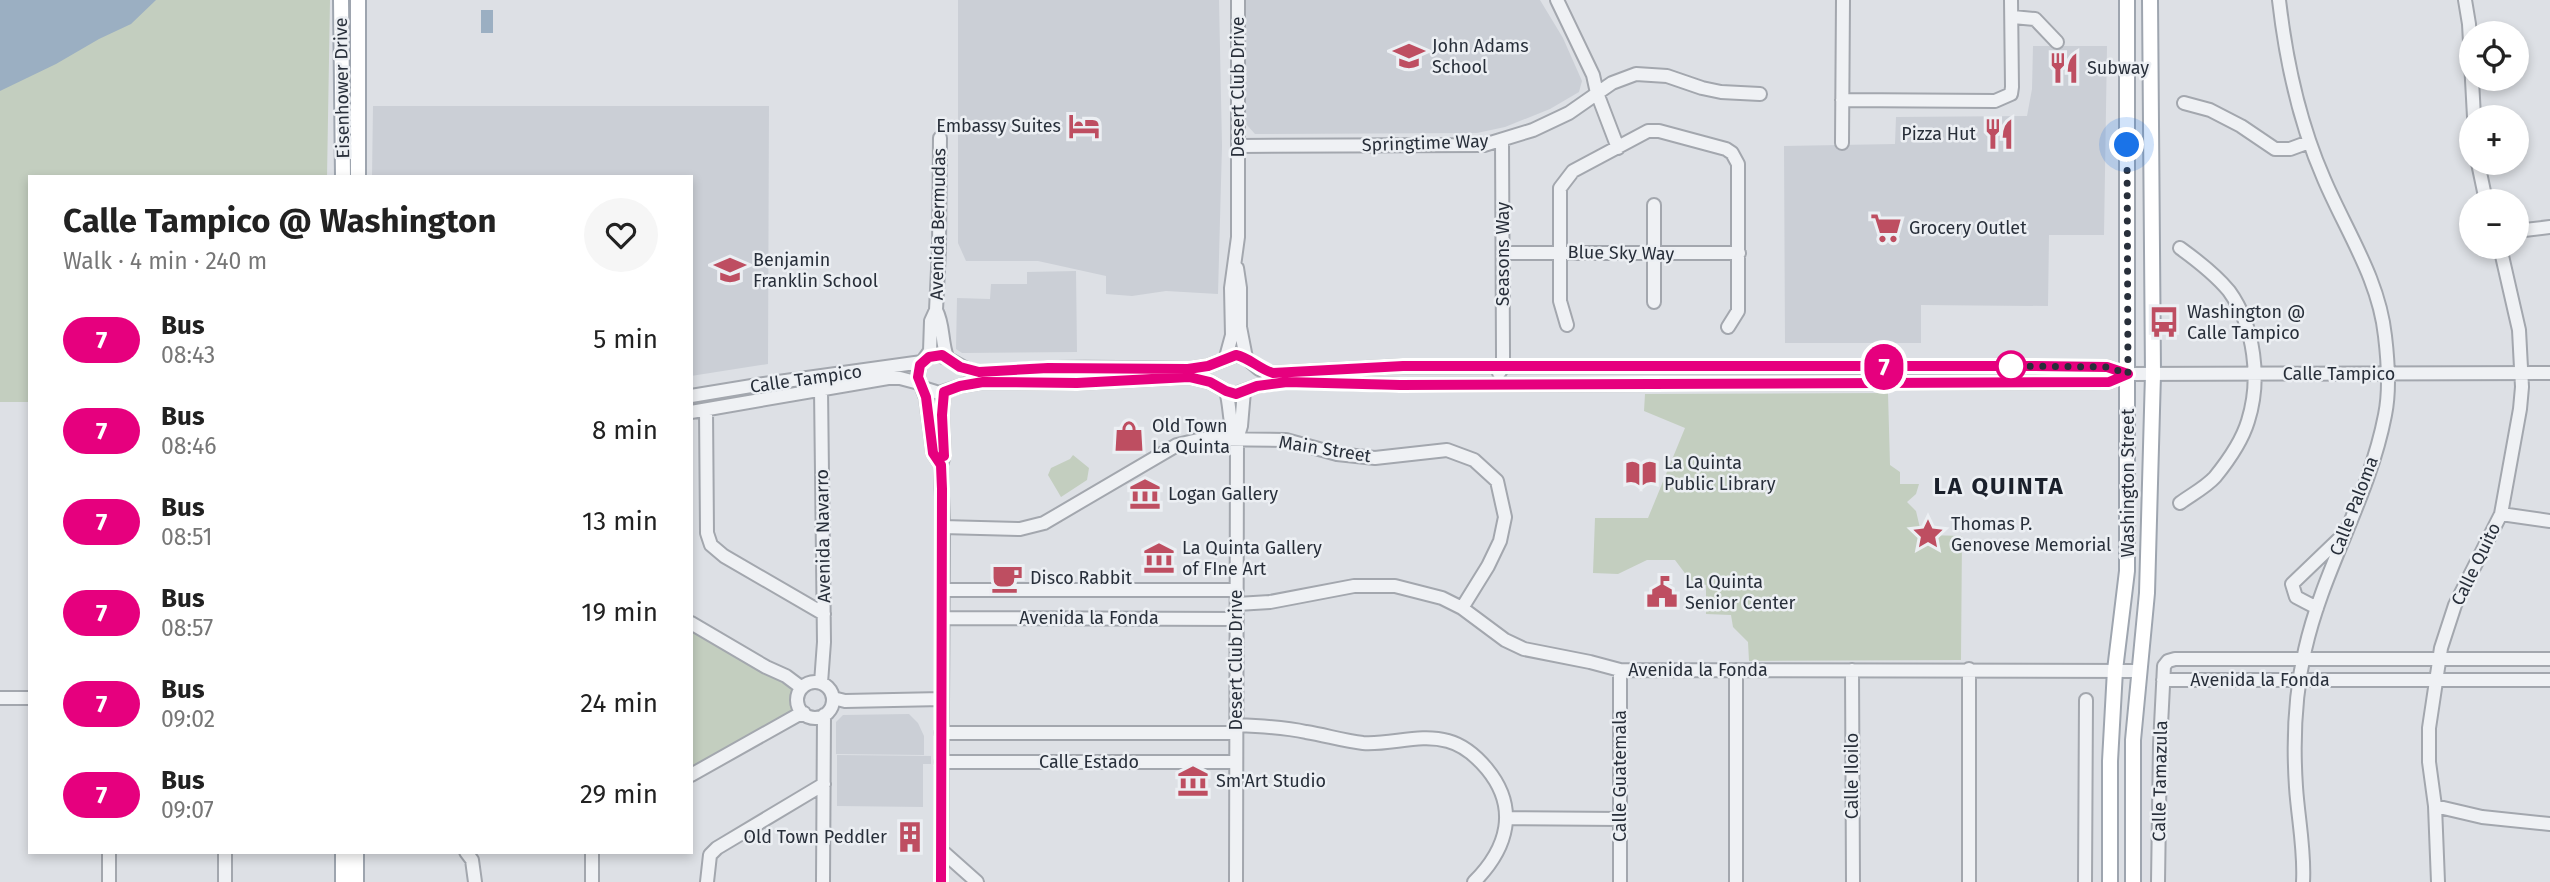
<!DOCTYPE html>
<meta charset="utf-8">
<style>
:root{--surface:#fff;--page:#f6f6f6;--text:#222;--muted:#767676}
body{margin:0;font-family:"Fira Sans",sans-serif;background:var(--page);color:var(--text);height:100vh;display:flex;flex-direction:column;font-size:26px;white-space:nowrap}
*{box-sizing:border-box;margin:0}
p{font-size:23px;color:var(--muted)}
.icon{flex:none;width:38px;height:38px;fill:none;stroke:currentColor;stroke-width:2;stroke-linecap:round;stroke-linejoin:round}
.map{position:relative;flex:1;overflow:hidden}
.side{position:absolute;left:28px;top:175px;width:665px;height:679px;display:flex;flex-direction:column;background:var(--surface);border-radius:0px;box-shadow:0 4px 10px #0003}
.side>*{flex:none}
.badge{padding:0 14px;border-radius:23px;font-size:24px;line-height:46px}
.fabs{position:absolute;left:2459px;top:21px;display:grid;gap:14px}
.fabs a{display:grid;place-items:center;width:70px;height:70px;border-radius:50%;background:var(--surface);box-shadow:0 4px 10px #0003;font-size:35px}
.you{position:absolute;width:35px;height:35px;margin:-18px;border:5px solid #fff;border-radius:50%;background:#1a73e8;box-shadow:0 0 0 10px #1a73e833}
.map>.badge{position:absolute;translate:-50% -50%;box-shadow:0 0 0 4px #fff}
.round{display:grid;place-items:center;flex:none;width:74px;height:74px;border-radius:37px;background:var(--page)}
.overview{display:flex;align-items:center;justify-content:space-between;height:119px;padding:0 35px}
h1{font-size:33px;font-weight:700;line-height:52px}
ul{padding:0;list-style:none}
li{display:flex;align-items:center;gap:21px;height:91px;padding:0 35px}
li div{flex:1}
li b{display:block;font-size:26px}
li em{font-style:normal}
li .badge{min-width:77px;font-weight:700;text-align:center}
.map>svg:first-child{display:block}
</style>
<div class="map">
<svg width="2550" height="882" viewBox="0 0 2550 882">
<rect width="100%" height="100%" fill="#dde0e5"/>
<!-- built -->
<path fill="#cbcfd6" d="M958 0H1219L1222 146 1218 294 1166 291 1132 296 1106 294V276L1038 261H966L958 243Z
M1246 0H1540L1563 38 1582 81 1579 92 1550 109 1505 127 1477 133 1255 134 1246 124Z
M2033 46H2107L2104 235H2049L2048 306 1921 305V343H1785L1784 146 1895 144 1896 117 2027 116 2032 89Z
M373 106H769L768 364 691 376V177H372Z
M1076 271 1077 352 962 353 956 349 957 298 990 299 991 284H1027V272Z
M909 714 918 723 924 736V755L836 754V722L843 715Z
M837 755 931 756V764H923V807L837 806Z"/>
<!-- green -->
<path fill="#c3cebf" d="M0 0H330L327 177H30V402H0Z
M1888 393 1890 465 1900 472V484H1919L1916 494 1907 502 1916 511 1920 528 1927 529 1928 535 1962 536 1961 660 1749 661 1748 642 1733 627 1731 615 1706 614V585L1690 580 1675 560H1647L1618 574 1593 573 1595 518H1648L1685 428 1644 411 1645 394Z
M1073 455 1089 468 1087 480 1061 497 1048 475 1051 468 1070 459Z
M691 630 780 681 793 686 791 696 794 711 691 769Z"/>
<!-- water -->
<path fill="#9bafc2" d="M0 0H156L131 24 99 39 56 64 0 91Z
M481 10H493V33H481Z"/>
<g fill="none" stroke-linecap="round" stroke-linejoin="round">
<defs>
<path id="minor" d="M1557 0 1593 75 1597 93 1618 148
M2279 0C2286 61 2299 122 2324 179 2346 231 2379 279 2385 336 2388 361 2390 391 2385 415 2369 498 2323 569 2305 650 2295 694 2293 742 2296 787 2298 818 2305 851 2303 882
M2465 0 2469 24 2474 117
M2013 17 2035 19 2057 42
M1842 100 1995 101 2011 94 2012 87 2011 0
M2184 103 2210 110 2241 126 2275 149H2290L2309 142
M940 138 939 249 936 310 931 321 930 351 920 365 918 377 926 398 933 453 941 465
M1842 143 1843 0
M1239 146 1484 145 1533 130 1569 113 1612 83 1636 74 1667 76 1702 88 1721 92 1760 94
M2478 163 2486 201
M1654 205V302
M2516 231 2550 227
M2180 248C2198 261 2215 274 2229 291 2255 327 2261 380 2248 421 2242 441 2228 461 2215 477 2206 487 2191 495 2180 503
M1503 253H1739
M1237 268 1240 288V327L1246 358
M936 310C944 325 941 341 947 357
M1567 325 1560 301V188L1573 171 1648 131H1659L1726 149 1732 153 1738 164V311L1728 327
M1226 357 1232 335 1231 288 1238 237V0
M925 359C945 347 958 371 978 372 1001 374 1026 369 1048 368 1095 367 1142 368 1188 369L1208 366 1236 355 1246 358 1259 369 1273 373 1403 366 2107 367 2128 374 2550 373
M1499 373 1503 367V354L1502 140
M923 388 939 393 960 386 983 382 1077 383 1189 377 1210 382 1226 391 1235 394 1257 386 1287 381 1400 385 2109 382 2128 374
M1226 391C1231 408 1228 424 1237 439
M691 396 764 384 922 362
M706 410 707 533 711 545 724 556 824 614
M691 412 888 378H900L919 383
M2501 514 2550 521
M943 527 1020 529 1044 523 1177 445 1202 439 1286 440 1337 454 1375 458 1447 450 1474 460 1497 481 1505 517 1500 541 1488 566 1462 608
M942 590H1236
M1237 604 1270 602 1354 586H1395L1442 598 1462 608 1505 640 1524 649 1590 662 1620 670 2138 671
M2317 608 2296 597 2292 584 2341 537
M942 618 1237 619
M691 623 766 667 786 676 802 688
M1969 669V882
M1620 670V882
M1852 670 1853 882
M2163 680H2550
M797 700a18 18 0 1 1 36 0a18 18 0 1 1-36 0Z
M821 683 824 642 821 389
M0 698H30
M833 698 845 701 942 699
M1237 725C1260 726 1283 727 1306 732 1325 735 1344 741 1363 743 1391 745 1420 733 1448 741 1463 745 1477 757 1487 769 1519 808 1508 848 1474 882
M941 733H1236
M941 762H1236
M691 775 796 716 804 713
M2435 806 2482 817 2550 824
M1507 818 1620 819
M941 850 977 882
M466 852 472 860 475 882
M109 882V852
M225 882V852
M592 882V852
M707 882 710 855 717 848 824 784
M823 882 824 715
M941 882 943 527 941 465 944 455 942 415 944 392
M1236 882 1237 439 1241 426 1244 391
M1736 882V670
M2085 882 2086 700
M2158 882 2160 745 2164 666 2168 661 2175 659H2550
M2438 882 2435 806 2429 762V728L2441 648 2455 605 2501 514 2520 409 2522 387 2519 330 2500 247"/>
<path id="major" d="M341 0 343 177
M358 0V177
M356 852V882
M343 882V852
M2110 882V761L2115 670 2127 571V0
M2133 882V740L2147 593 2153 374 2150 0"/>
</defs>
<!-- minor casing -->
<use href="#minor" stroke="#a3a7ae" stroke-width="16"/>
<!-- major casing -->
<use href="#major" stroke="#9ea5af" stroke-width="18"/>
<!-- minor -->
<use href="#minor" stroke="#eff1f4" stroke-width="12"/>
<!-- major -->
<use href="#major" stroke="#fff" stroke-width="14"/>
</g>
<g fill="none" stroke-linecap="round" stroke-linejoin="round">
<defs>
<path id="line" d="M941 882 942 489 941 465 933 453 926 397 918 377 920 365 929 357 942 355 960 367 979 372 1048 368 1188 369 1208 366 1236 355C1250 358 1259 369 1273 373L1403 366H2035L2107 367 2128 374 2109 382 1400 385 1287 382 1257 386 1236 394 1226 391 1210 382 1189 377 1077 383 983 382 960 386 944 392 942 415 944 456"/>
</defs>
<!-- line casing -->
<use href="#line" stroke="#fff" stroke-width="16"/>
<!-- line -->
<use href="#line" stroke="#e6007e" stroke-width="10"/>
<!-- walk -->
<path stroke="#282f3a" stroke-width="7" stroke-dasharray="0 12.6" d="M2011 366H2008L2107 367 2128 374 2127 145"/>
</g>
<!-- icons -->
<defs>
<symbol id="school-bare" viewBox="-9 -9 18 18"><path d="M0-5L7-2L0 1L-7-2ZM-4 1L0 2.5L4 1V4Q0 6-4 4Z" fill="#be4e61" stroke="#eceff3" stroke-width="2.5" paint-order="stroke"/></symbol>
<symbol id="restaurant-bare" viewBox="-9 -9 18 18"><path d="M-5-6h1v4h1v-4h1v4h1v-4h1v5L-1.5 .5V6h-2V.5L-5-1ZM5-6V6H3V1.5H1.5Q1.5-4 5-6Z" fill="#be4e61" stroke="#eceff3" stroke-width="2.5" paint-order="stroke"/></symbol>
<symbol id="hotel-bare" viewBox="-9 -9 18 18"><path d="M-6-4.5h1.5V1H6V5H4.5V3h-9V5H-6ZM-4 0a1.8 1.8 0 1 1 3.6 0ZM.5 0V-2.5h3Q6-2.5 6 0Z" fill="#be4e61" stroke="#eceff3" stroke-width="2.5" paint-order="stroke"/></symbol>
<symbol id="supermarket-bare" viewBox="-9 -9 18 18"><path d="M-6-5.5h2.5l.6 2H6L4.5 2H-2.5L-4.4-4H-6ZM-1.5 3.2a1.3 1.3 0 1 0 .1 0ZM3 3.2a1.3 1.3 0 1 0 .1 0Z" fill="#be4e61" stroke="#eceff3" stroke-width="2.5" paint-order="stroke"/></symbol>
<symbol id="bus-bare" viewBox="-9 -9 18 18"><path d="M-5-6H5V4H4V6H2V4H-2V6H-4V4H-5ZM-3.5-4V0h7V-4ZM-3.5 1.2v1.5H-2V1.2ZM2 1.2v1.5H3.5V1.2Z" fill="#be4e61" stroke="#eceff3" stroke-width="2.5" paint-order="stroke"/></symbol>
<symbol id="shop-bare" viewBox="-9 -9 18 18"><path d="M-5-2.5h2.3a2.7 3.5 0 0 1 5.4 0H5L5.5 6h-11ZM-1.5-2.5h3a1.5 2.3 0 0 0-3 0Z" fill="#be4e61" stroke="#eceff3" stroke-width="2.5" paint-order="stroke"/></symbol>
<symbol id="library-bare" viewBox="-9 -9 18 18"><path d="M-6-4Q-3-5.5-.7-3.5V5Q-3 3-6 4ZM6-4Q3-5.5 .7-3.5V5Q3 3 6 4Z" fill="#be4e61" stroke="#eceff3" stroke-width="2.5" paint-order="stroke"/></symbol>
<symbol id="museum-bare" viewBox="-9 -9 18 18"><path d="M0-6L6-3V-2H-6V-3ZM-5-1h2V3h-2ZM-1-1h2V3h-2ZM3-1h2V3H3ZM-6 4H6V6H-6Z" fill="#be4e61" stroke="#eceff3" stroke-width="2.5" paint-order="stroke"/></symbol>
<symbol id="sight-bare" viewBox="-9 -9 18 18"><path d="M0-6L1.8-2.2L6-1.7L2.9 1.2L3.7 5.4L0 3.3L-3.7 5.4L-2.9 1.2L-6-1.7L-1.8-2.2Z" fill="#be4e61" stroke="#eceff3" stroke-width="2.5" paint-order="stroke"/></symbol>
<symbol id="cafe-bare" viewBox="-9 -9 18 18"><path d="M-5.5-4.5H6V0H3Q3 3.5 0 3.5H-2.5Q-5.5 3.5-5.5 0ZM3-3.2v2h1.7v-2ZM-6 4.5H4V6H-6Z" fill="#be4e61" stroke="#eceff3" stroke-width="2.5" paint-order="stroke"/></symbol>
<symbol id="civic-bare" viewBox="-9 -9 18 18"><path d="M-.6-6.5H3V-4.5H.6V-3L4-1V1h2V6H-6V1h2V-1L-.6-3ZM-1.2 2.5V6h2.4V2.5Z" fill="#be4e61" stroke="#eceff3" stroke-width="2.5" paint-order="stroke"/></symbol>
<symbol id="building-bare" viewBox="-9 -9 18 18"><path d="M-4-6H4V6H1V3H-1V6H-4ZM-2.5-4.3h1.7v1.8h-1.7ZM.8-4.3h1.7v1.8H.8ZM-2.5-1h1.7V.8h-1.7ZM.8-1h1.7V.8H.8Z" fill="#be4e61" stroke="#eceff3" stroke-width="2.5" paint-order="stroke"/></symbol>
</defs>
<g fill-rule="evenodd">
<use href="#school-bare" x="1387" y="34" width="44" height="44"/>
<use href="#restaurant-bare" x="2042" y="46" width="44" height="44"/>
<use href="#hotel-bare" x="1062" y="104" width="44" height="44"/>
<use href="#restaurant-bare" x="1977" y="112" width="44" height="44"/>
<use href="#supermarket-bare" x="1864" y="206" width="44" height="44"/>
<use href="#school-bare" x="708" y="248" width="44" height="44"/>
<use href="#bus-bare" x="2142" y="300" width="44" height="44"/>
<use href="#shop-bare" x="1107" y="414" width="44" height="44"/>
<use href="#library-bare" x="1619" y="451" width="44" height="44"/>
<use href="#museum-bare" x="1123" y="472" width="44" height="44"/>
<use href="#sight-bare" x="1906" y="512" width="44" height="44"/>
<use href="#museum-bare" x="1137" y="536" width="44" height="44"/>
<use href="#cafe-bare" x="985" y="556" width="44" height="44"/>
<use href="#civic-bare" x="1640" y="570" width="44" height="44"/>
<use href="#museum-bare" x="1171" y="759" width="44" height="44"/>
<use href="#building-bare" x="888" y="815" width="44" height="44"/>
</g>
<!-- markers -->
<circle fill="#fff" stroke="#e6007e" stroke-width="3.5" cx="2011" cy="366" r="14"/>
<g text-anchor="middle" stroke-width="5" stroke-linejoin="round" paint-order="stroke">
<!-- poi labels -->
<g font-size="18" fill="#282f3a" stroke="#eceff3" text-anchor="start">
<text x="1432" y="52">John Adams<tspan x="1432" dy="21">School</tspan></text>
<text x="2087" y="74">Subway</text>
<text x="1061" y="132" text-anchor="end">Embassy Suites</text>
<text x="1976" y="140" text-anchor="end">Pizza Hut</text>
<text x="1909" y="234">Grocery Outlet</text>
<text x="753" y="266">Benjamin<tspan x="753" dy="21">Franklin School</tspan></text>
<text x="2187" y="318">Washington @<tspan x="2187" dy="21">Calle Tampico</tspan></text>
<text x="1152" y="432">Old Town<tspan x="1152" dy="21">La Quinta</tspan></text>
<text x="1664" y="469">La Quinta<tspan x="1664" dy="21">Public Library</tspan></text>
<text x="1168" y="500">Logan Gallery</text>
<text x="1951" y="530">Thomas P.<tspan x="1951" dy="21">Genovese Memorial</tspan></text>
<text x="1182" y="554">La Quinta Gallery<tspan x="1182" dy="21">of FIne Art</tspan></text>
<text x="1030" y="584">Disco Rabbit</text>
<text x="1685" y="588">La Quinta<tspan x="1685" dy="21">Senior Center</tspan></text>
<text x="1216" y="787">Sm'Art Studio</text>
<text x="887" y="843" text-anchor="end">Old Town Peddler</text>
</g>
<!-- street labels -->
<g font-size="18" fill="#282f3a" stroke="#eceff3">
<text transform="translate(1238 87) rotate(-90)" y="6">Desert Club Drive</text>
<text transform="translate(342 88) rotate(-91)" y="6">Eisenhower Drive</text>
<text transform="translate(1425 143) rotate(-2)" y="6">Springtime Way</text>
<text transform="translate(938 224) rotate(-89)" y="6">Avenida Bermudas</text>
<text transform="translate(1621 253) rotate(1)" y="6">Blue Sky Way</text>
<text transform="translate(1503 254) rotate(-90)" y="6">Seasons Way</text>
<text x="2339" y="380">Calle Tampico</text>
<text transform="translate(806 379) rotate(-8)" y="6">Calle Tampico</text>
<text transform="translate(1325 449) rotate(9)" y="6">Main Street</text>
<text transform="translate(2128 483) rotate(-90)" y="6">Washington Street</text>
<text transform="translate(2354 506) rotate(-69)" y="6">Calle Paloma</text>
<text transform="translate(823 536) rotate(-91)" y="6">Avenida Navarro</text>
<text transform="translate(2476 564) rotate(-64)" y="6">Calle Quito</text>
<text x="1089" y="624">Avenida la Fonda</text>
<text transform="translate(1236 660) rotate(-90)" y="6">Desert Club Drive</text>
<text x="1698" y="676">Avenida la Fonda</text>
<text x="2260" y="686">Avenida la Fonda</text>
<text x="1089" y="768">Calle Estado</text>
<text transform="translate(1620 776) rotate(-90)" y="6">Calle Guatemala</text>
<text transform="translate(1852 776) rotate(-90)" y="6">Calle Iloilo</text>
<text transform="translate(2160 781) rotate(-89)" y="6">Calle Tamazula</text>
</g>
<!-- district labels -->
<g font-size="24" font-weight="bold" letter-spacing="2" fill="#1a202b" stroke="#eceff3">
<text x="1999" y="494">LA QUINTA</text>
</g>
</g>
</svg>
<div class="fabs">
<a><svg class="icon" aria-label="locate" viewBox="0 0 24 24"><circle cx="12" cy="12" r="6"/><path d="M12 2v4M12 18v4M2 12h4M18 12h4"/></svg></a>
<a>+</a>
<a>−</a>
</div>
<div class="you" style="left:2127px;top:145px"></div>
<b class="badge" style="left:1884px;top:367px;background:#e6007e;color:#fff">7</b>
<section class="side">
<div class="overview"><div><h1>Calle Tampico @ Washington</h1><p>Walk · 4 min · 240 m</p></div><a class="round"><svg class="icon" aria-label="heart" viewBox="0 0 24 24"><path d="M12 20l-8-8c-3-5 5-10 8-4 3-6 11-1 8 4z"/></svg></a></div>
<ul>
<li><span class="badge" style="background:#e6007e;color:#fff">7</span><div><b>Bus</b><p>08:43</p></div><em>5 min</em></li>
<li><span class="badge" style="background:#e6007e;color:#fff">7</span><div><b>Bus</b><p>08:46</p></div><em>8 min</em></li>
<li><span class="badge" style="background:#e6007e;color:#fff">7</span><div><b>Bus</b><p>08:51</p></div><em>13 min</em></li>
<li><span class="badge" style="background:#e6007e;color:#fff">7</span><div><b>Bus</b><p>08:57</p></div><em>19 min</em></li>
<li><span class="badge" style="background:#e6007e;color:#fff">7</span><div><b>Bus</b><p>09:02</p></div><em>24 min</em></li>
<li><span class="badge" style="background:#e6007e;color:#fff">7</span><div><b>Bus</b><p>09:07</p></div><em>29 min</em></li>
</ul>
</section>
</div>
